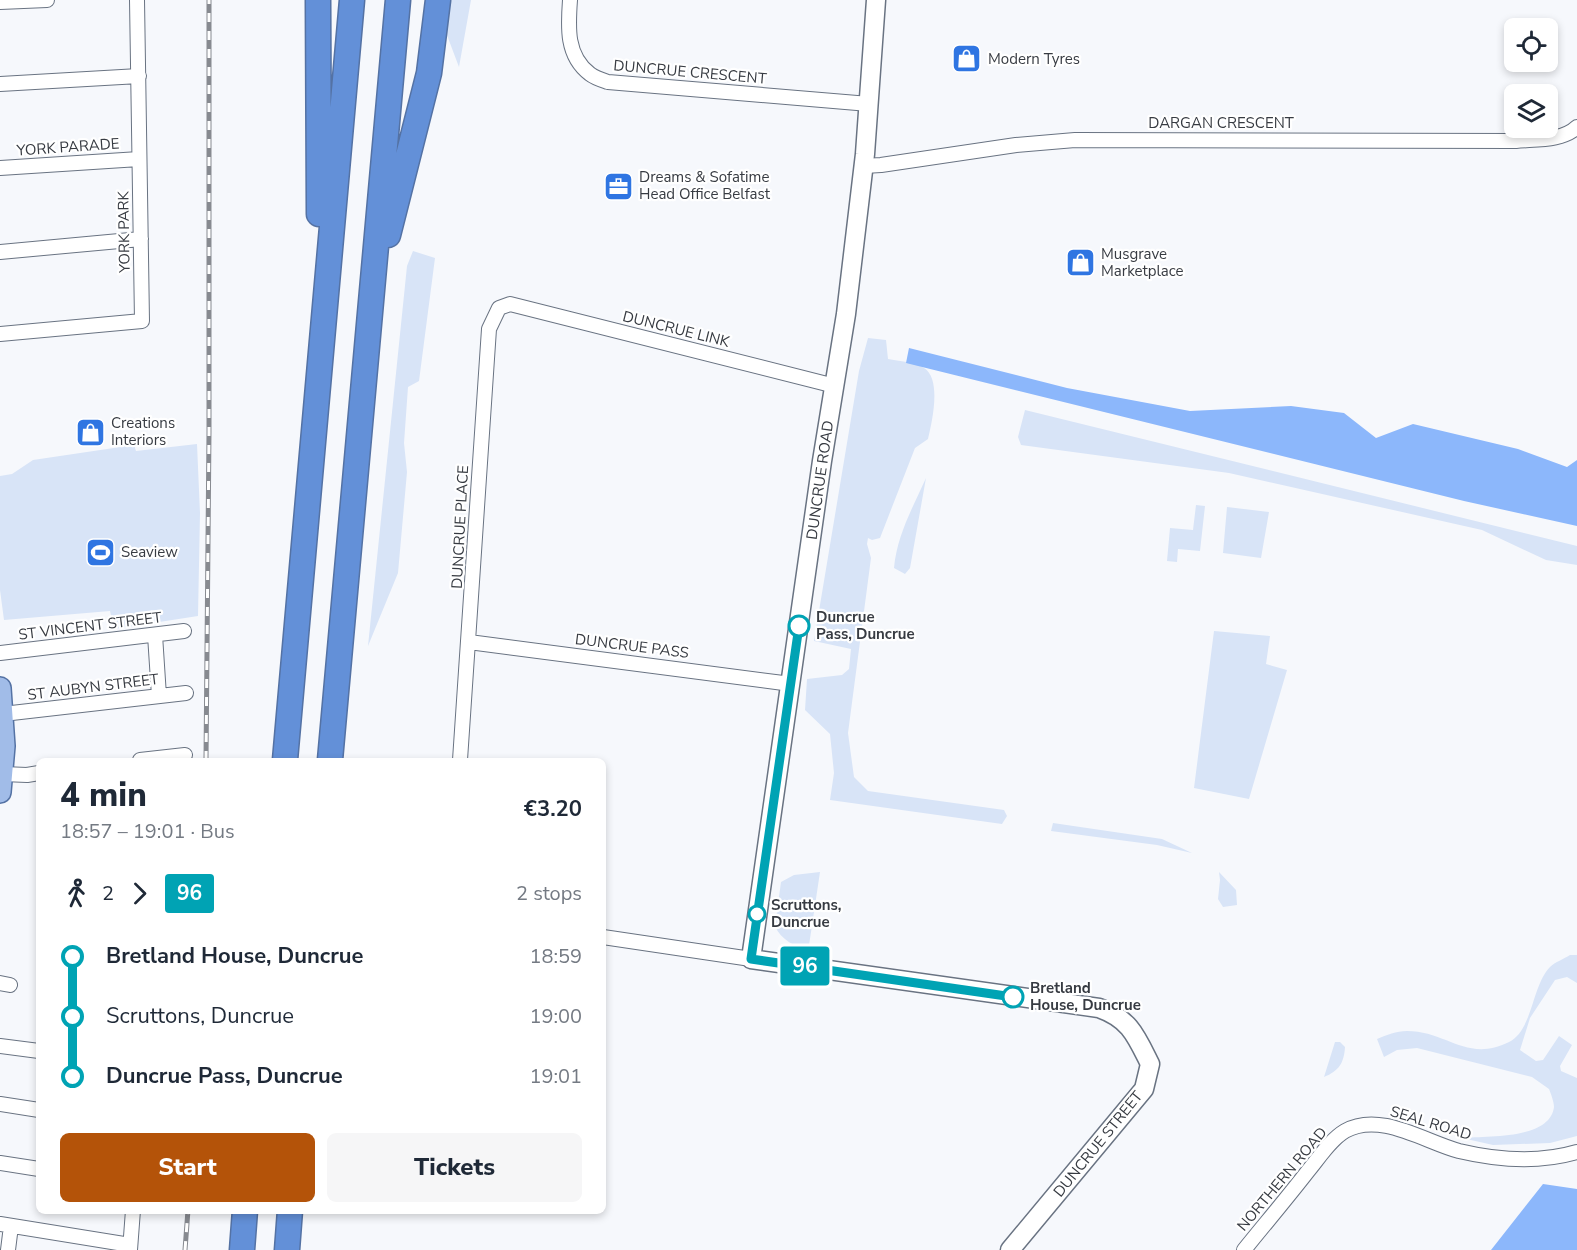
<!DOCTYPE html>
<meta charset="utf-8">
<style>
:root{--surface:#fff;--page:#f6f6f7;--text:#1f2937;--muted:#747a83;--accent:#b45309}
body{margin:0;font-family:"Nunito Sans",sans-serif;background:var(--page);color:var(--text);height:100vh;display:flex;flex-direction:column;font-size:22px;white-space:nowrap}
*{box-sizing:border-box;margin:0}
p{font-size:20px;color:var(--muted)}
.icon{flex:none;width:33px;height:33px;fill:none;stroke:currentColor;stroke-width:2;stroke-linecap:round;stroke-linejoin:round}
.map{position:relative;flex:1;overflow:hidden}
.panel{position:absolute;left:36px;top:758px;width:570px;height:456px;display:flex;flex-direction:column;background:var(--surface);border-radius:9px;box-shadow:0 3px 9px #0003}
.panel>*{flex:none}
.badge{padding:0 12px;border-radius:4px;font-size:21px;line-height:39px}
.tools{position:absolute;left:1504px;top:18px;display:grid;gap:12px}
.tools a{display:grid;place-items:center;width:54px;height:54px;border-radius:9px;background:var(--surface);box-shadow:0 3px 9px #0003;font-size:30px}
.map>.badge{position:absolute;translate:-50% -50%;box-shadow:0 0 0 3px #fff}
.legs{display:flex;align-items:center;gap:9px;height:66px;padding:0 24px;font-size:20px}
.legs p{margin-inline-start:auto}
.overview{display:flex;align-items:center;justify-content:space-between;height:102px;padding:0 24px}
h1{font-size:33px;font-weight:800;line-height:45px}
.primary-button{display:flex;gap:12px;margin-top:auto;padding:12px 24px}
.primary-button a{flex:1;height:69px;border-radius:9px;background:var(--accent);color:#fff;font-size:24px;font-weight:800;line-height:69px;text-align:center}
.primary-button a+a{background:var(--page);color:var(--text)}
ul{padding:0 24px;list-style:none}
li{display:flex;align-items:center;gap:21px;height:60px;font-size:22px}
li i{display:grid;place-items:center;width:9px;height:100%;margin:0 8px;background:currentColor}
li i::after{content:'';width:15px;height:15px;margin:-8px;border:4px solid;border-radius:50%;background:var(--surface)}
li p{margin-inline-start:auto}
li:first-child i{background:linear-gradient(#0000 50%,currentColor 0)}
li:last-child i{background:linear-gradient(currentColor 50%,#0000 0)}
.map>svg:first-child{display:block}
</style>
<div class="map">
<svg width="1577" height="1250" viewBox="0 0 1577 1250">
<rect width="100%" height="100%" fill="#f6f8fc"/>
<!-- green -->
<path fill="#d8e4f7" d="M449 0H471L459 67 445 30Z
M413 251 435 258 419 381 408 387 404 443 407 472 398 573 368 646 407 266Z
M868 338 886 340 888 359C899 361 915 362 924 368 942 379 932 422 928 439L915 448 880 538 872 540 868 538 867 544 871 558 848 733 854 777 868 791 1004 810 1007 816 1002 824 830 800 834 773 830 734 805 710 807 679 842 675 849 669 851 649 814 641 859 371Z
M1025 410 1577 546V565L1546 560 1482 530 1229 473 1021 445 1018 437Z
M197 444 200 513 198 616 114 629 110 611 4 620 0 590V476L12 474 33 460 134 445 136 451Z
M926 478 910 568 905 574 894 568C897 535 913 507 926 478Z
M1196 505 1205 506 1200 551 1178 549 1177 562 1167 561 1170 528 1193 530Z
M1227 507 1269 512 1261 558 1223 553Z
M1214 631 1270 636 1266 664 1287 670 1249 799 1194 788Z
M1053 823 1162 839 1192 853 1157 845 1051 831Z
M820 872 808 952C795 946 781 940 775 926L781 882 794 875Z
M1219 872 1236 890 1237 905 1223 907 1218 899 1220 880Z
M1570 955H1577V983L1567 977 1555 980 1530 1018 1520 1050 1536 1061 1543 1060 1559 1036 1572 1045 1560 1066 1561 1071 1577 1078V1136L1550 1143 1493 1145 1462 1138C1486 1136 1550 1140 1554 1107 1554 1102 1551 1094 1549 1089L1532 1077 1417 1048 1397 1050 1384 1057 1377 1039C1387 1035 1396 1031 1407 1031 1447 1031 1467 1063 1509 1042 1533 1030 1532 985 1550 967 1555 962 1564 959 1570 955Z
M1335 1042H1340L1345 1047C1344 1063 1339 1071 1324 1077Z"/>
<!-- water -->
<path fill="#8cb7fb" d="M909 348 1067 388 1190 411 1291 406 1344 413 1376 438 1413 424 1518 449 1567 467 1577 460V526L1464 501 906 363Z
M1543 1184 1577 1189V1250H1491Z"/>
<g fill="none" stroke-linecap="round" stroke-linejoin="round">
<defs>
<path id="street" d="M570 0C568 27 566 56 590 74 595 78 602 80 608 82L869 104
M0 2 47 0
M0 84 139 76
M864 166 881 165 1016 145 1075 140 1516 141C1535 139 1563 141 1577 127
M0 168 139 159
M0 252 141 239
M0 334 142 321 137 0
M155 635 159 696
M469 642 791 684
M0 653 184 631
M3 714 186 693
M140 760 185 755
M460 760 489 329 499 308 510 304 835 386
M3 774 27 775 39 773
M603 937 751 959
M0 983 10 985
M0 1046 39 1051
M0 1104 39 1110
M0 1163 39 1169
M0 1224 130 1245
M8 1250 11 1226
M130 1250 133 1210
M1244 1250C1265 1224 1287 1198 1308 1171 1319 1158 1330 1140 1345 1131 1380 1111 1425 1142 1459 1151 1497 1160 1540 1163 1577 1152"/>
<path id="secondary" d="M876 0 865 154 846 314 822 461 751 959 1099 1008C1130 1019 1136 1036 1150 1064L1144 1089 1010 1250"/>
<path id="primary" d="M0 688 4 746 0 792"/>
<path id="highway" d="M318 0 319 214
M388 235 429 73 438 0
M285 760 352 0
M330 760 398 0
M242 1250 245 1210
M287 1250 290 1210"/>
</defs>
<!-- street casing -->
<use href="#street" stroke="#697382" stroke-width="16"/>
<!-- secondary casing -->
<use href="#secondary" stroke="#697382" stroke-width="21"/>
<!-- primary casing -->
<use href="#primary" stroke="#5472a4" stroke-width="24"/>
<!-- highway casing -->
<use href="#highway" stroke="#5472a4" stroke-width="27"/>
<!-- street -->
<use href="#street" stroke="#fff" stroke-width="14"/>
<!-- secondary -->
<use href="#secondary" stroke="#fff" stroke-width="18"/>
<!-- primary -->
<use href="#primary" stroke="#a1bce8" stroke-width="21"/>
<!-- highway -->
<use href="#highway" stroke="#6390d8" stroke-width="24"/>
<defs>
<path id="rail" d="M206 760 209 432V0
M185 1250 188 1210"/>
</defs>
<!-- rail casing -->
<use href="#rail" stroke="#878a90" stroke-width="5"/>
<!-- rail -->
<use href="#rail" stroke="#fff" stroke-width="3" stroke-dasharray="9" stroke-linecap="butt"/>
</g>
<g fill="none" stroke-linecap="round" stroke-linejoin="round">
<defs>
<path id="line-1" d="M799 626 751 959 1013 997"/>
</defs>
<!-- line-1 casing -->
<use href="#line-1" stroke="#fff" stroke-width="14"/>
<!-- line-1 -->
<use href="#line-1" stroke="#00a3b4" stroke-width="9"/>
</g>
<!-- icons -->
<defs>
<symbol id="shop-square" viewBox="-11 -11 22 22"><rect x="-9" y="-9" width="18" height="18" rx="4" fill="#2f75e2" stroke="#fff"/><path d="M-5-2.5h2.3a2.7 3.5 0 0 1 5.4 0H5L5.5 6h-11ZM-1.5-2.5h3a1.5 2.3 0 0 0-3 0Z" fill="#fff"/></symbol>
<symbol id="office-square" viewBox="-11 -11 22 22"><rect x="-9" y="-9" width="18" height="18" rx="4" fill="#2f75e2" stroke="#fff"/><path d="M-6-3h4V-5.5h4V-3h4V5H-6ZM-1-4.5V-3h2v-1.5ZM-6 0V1H6V0Z" fill="#fff"/></symbol>
<symbol id="stadium-square" viewBox="-11 -11 22 22"><rect x="-9" y="-9" width="18" height="18" rx="4" fill="#2f75e2" stroke="#fff"/><path d="M0-5a6.5 5 0 1 0 0 10a6.5 5 0 1 0 0-10ZM-3.5-1.8h7v3.6h-7Z" fill="#fff"/></symbol>
</defs>
<g fill-rule="evenodd">
<use href="#shop-square" x="950" y="42" width="33" height="33"/>
<use href="#office-square" x="602" y="170" width="33" height="33"/>
<use href="#shop-square" x="1064" y="246" width="33" height="33"/>
<use href="#shop-square" x="74" y="416" width="33" height="33"/>
<use href="#stadium-square" x="84" y="536" width="33" height="33"/>
</g>
<!-- markers -->
<g fill="#fff" stroke="#00a3b4" stroke-width="3">
<circle cx="799" cy="626" r="10"/>
<circle cx="757" cy="914" r="8"/>
<circle cx="1013" cy="997" r="10"/>
</g>
<g text-anchor="middle" stroke-width="4.5" stroke-linejoin="round" paint-order="stroke">
<!-- poi labels -->
<g font-size="15" fill="#373b42" stroke="#fff" text-anchor="start">
<text x="988" y="64">Modern Tyres</text>
<text x="639" y="182">Dreams &amp; Sofatime<tspan x="639" dy="17">Head Office Belfast</tspan></text>
<text x="1101" y="259">Musgrave<tspan x="1101" dy="17">Marketplace</tspan></text>
<text x="111" y="428">Creations<tspan x="111" dy="17">Interiors</tspan></text>
<text x="121" y="557">Seaview</text>
</g>
<!-- street labels -->
<g font-size="15" fill="#373b42" stroke="#fff">
<text transform="translate(690 72) rotate(5)" y="5">DUNCRUE CRESCENT</text>
<text x="1221" y="128">DARGAN CRESCENT</text>
<text transform="translate(68 147) rotate(-4)" y="5">YORK PARADE</text>
<text transform="translate(124 232) rotate(-91)" y="5">YORK PARK</text>
<text transform="translate(676 329) rotate(14)" y="5">DUNCRUE LINK</text>
<text transform="translate(820 480) rotate(-82)" y="5">DUNCRUE ROAD</text>
<text transform="translate(460 527) rotate(-87)" y="5">DUNCRUE PLACE</text>
<text transform="translate(90 626) rotate(-7)" y="5">ST VINCENT STREET</text>
<text transform="translate(632 646) rotate(7)" y="5">DUNCRUE PASS</text>
<text transform="translate(93 687) rotate(-7)" y="5">ST AUBYN STREET</text>
<text transform="translate(1431 1123) rotate(17)" y="5">SEAL ROAD</text>
<text transform="translate(1098 1144) rotate(-51)" y="5">DUNCRUE STREET</text>
<text transform="translate(1282 1179) rotate(-50)" y="5">NORTHERN ROAD</text>
</g>
<!-- stop labels -->
<g font-size="15" font-weight="bold" fill="#373b42" stroke="#fff" text-anchor="start">
<text x="816" y="622">Duncrue<tspan x="816" dy="17">Pass, Duncrue</tspan></text>
<text x="771" y="910">Scruttons,<tspan x="771" dy="17">Duncrue</tspan></text>
<text x="1030" y="993">Bretland<tspan x="1030" dy="17">House, Duncrue</tspan></text>
</g>
</g>
</svg>
<div class="tools">
<a><svg class="icon" aria-label="locate" viewBox="0 0 24 24"><circle cx="12" cy="12" r="6"/><path d="M12 2v4M12 18v4M2 12h4M18 12h4"/></svg></a>
<a><svg class="icon" aria-label="layers" viewBox="0 0 24 24"><path d="M12 4l9 5-9 5-9-5zM3 14l9 5 9-5"/></svg></a>
</div>
<b class="badge" style="left:805px;top:966px;background:#00a3b4;color:#fff">96</b>
<section class="panel">
<div class="overview"><div><h1>4 min</h1><p>18:57 – 19:01 · Bus</p></div><b>€3.20</b></div>
<div class="legs"><svg class="icon" aria-label="walk" viewBox="0 0 24 24"><circle cx="13" cy="4" r="2"/><path d="M13 8l-2 6 4 7M11 14l-3 7M7 12l3-4h3l4 4"/></svg>2<svg class="icon" aria-label="forward" viewBox="0 0 24 24"><path d="M9 5l7 7-7 7"/></svg><b class="badge" style="background:#00a3b4;color:#fff">96</b><p>2 stops</p></div>
<ul>
<li><i style="color:#00a3b4"></i><b>Bretland House, Duncrue</b><p>18:59</p></li>
<li><i style="color:#00a3b4"></i><span>Scruttons, Duncrue</span><p>19:00</p></li>
<li><i style="color:#00a3b4"></i><b>Duncrue Pass, Duncrue</b><p>19:01</p></li>
</ul>
<div class="primary-button"><a>Start</a><a>Tickets</a></div>
</section>
</div>
